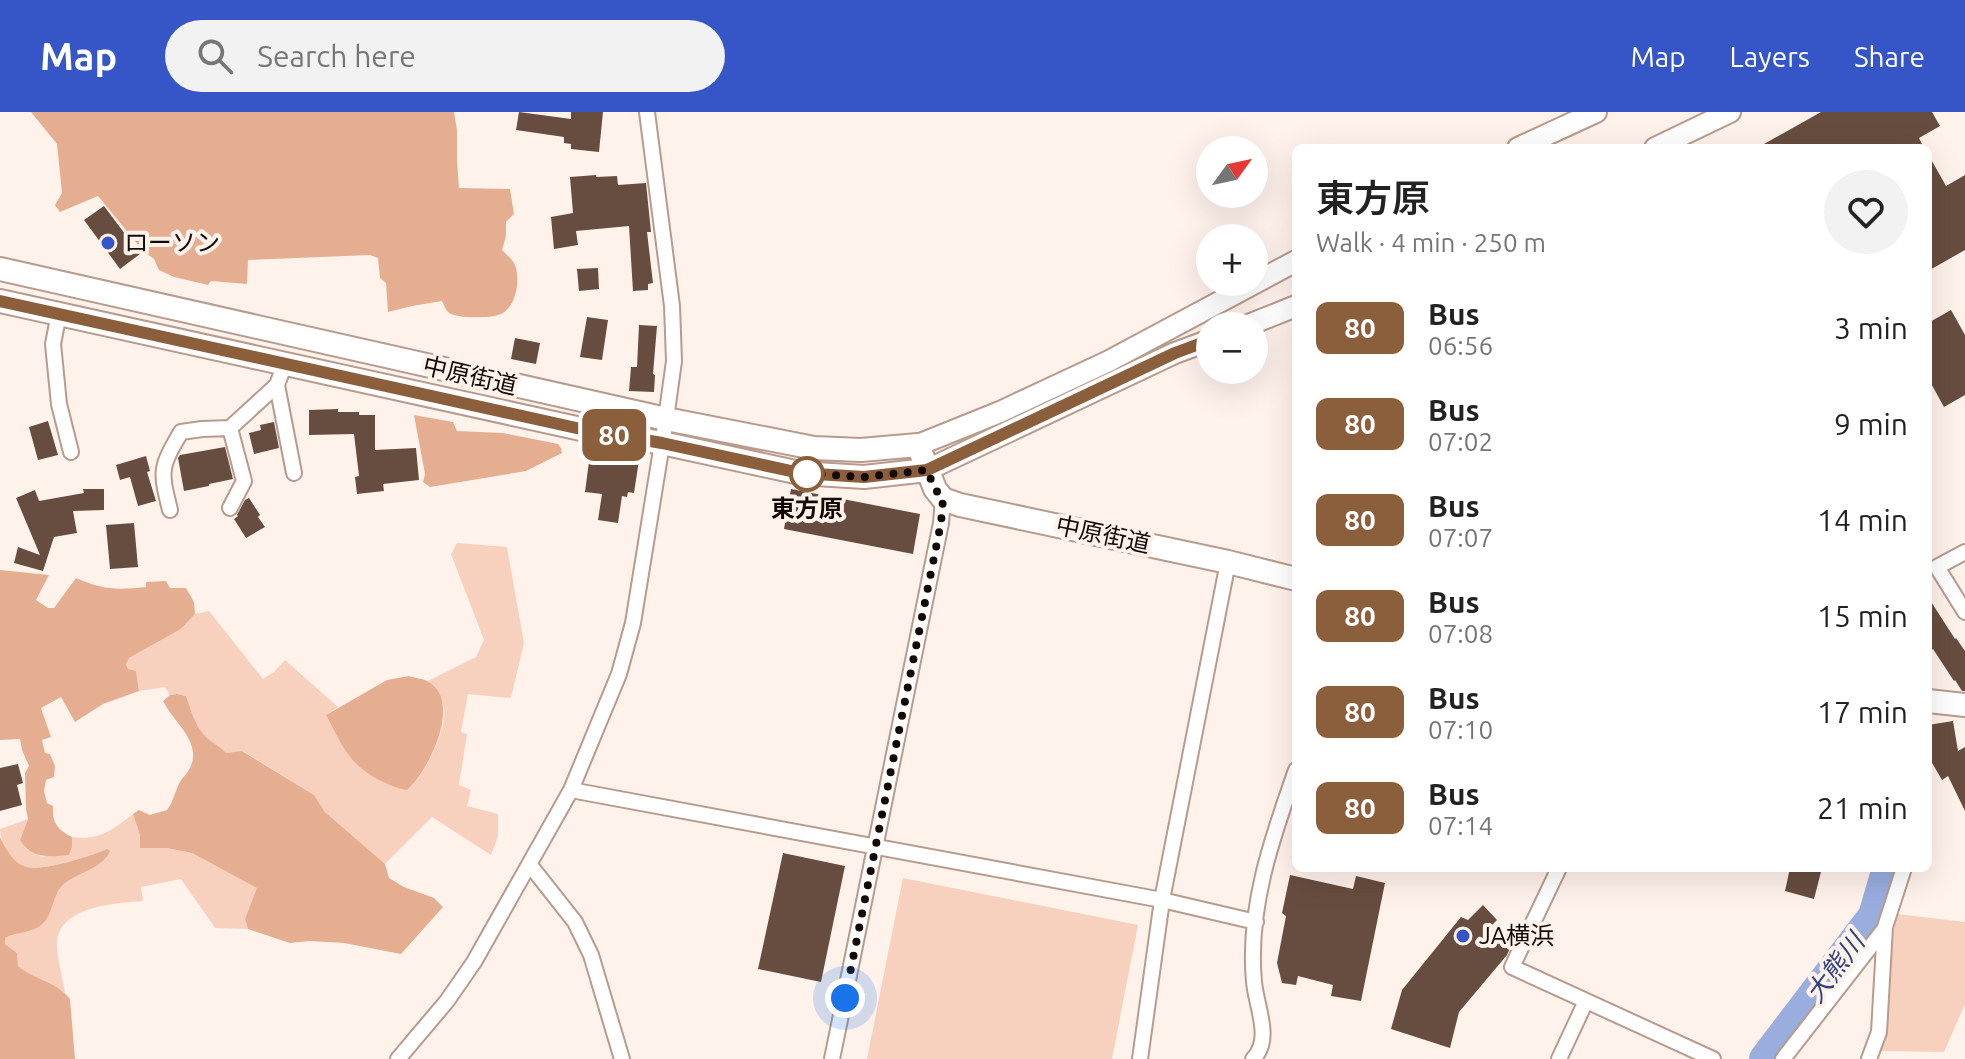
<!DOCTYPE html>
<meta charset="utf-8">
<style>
:root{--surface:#fff;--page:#f2f2f2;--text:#222;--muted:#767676;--accent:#3655c6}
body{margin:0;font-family:Ubuntu,"Noto Sans JP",sans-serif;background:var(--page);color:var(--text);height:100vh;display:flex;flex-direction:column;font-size:30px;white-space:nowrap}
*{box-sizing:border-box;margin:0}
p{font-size:26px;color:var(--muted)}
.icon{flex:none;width:44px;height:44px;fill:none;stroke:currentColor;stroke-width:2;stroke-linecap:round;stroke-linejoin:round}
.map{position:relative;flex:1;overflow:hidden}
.details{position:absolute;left:1292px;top:32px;width:640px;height:728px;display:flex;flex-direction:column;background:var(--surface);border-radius:12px;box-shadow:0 8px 32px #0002}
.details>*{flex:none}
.badge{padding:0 16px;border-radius:12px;font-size:28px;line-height:52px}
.needle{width:52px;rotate:57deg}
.fabs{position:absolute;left:1196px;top:24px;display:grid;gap:16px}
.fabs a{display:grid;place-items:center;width:72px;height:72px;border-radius:50%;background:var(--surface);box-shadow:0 8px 32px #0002;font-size:40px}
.you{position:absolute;width:40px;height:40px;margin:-20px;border:6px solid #fff;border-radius:50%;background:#1a73e8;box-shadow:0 0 0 12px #1a73e833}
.map>.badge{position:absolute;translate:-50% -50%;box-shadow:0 0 0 4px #fff}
.round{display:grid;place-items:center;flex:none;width:84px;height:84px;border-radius:42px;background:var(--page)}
.head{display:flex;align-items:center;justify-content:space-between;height:136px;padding:0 24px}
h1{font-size:38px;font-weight:600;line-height:60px}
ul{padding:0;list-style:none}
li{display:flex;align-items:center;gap:24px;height:96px;padding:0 24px}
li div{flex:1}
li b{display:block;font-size:30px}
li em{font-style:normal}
li .badge{min-width:88px;font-weight:700;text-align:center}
header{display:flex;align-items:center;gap:48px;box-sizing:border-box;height:112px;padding:0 40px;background:var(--accent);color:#fff}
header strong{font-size:38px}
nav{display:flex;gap:44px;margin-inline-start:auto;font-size:28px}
.search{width:560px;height:72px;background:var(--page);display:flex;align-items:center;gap:20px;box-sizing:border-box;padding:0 28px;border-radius:44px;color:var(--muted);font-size:30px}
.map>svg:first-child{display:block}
</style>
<header>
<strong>Map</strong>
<div class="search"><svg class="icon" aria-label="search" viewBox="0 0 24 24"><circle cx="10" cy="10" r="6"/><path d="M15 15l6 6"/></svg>Search here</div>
<nav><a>Map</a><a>Layers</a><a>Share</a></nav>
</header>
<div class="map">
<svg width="1965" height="947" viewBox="0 0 1965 947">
<rect width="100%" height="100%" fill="#fff2eb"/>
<!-- green -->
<path fill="#f7d1be" d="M457 431 507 435 524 531 511 586 468 582 461 620 467 622 459 673 471 678 467 694 498 702V724L491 743 432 705 385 752 325 700 314 683 243 639 226 641C220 635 212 631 206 625 195 615 191 598 186 584L177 582 170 583 165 575 139 579 136 560 128 557 126 551 129 546 181 517 195 502 209 499 263 567 274 560 285 548 338 595 327 602 407 678C424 664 447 619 444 597 443 585 435 577 428 569L476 545 484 528 451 442Z
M133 702 140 723 141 736H166L192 741 258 776 245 807 248 817 215 816 181 767 141 775 143 789C116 791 60 794 57 830 56 842 63 867 65 881 50 871 29 865 18 854L17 841 5 832V826L12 822 24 820 50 801 56 782 63 772 107 737C88 746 47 758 27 755 12 753 0 730 0 717L28 707 20 728 26 737 43 745 72 735V725C98 729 113 718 133 702Z
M903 766 1138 813 1112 947H867Z
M1897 802 1965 810V892L1944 940 1879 939C1884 921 1888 903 1889 883 1891 856 1889 828 1897 802Z"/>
<!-- forest -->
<path fill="#e5ae91" d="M31 0H454L457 18V48L459 76 510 77 514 102 506 110V124L502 138C507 143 512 147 515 153 521 168 516 198 498 203 490 206 454 207 448 200 445 197 444 193 442 189L412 194 388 200 386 171 380 166 378 146 370 143 248 148 247 172 211 169 208 173 174 165 159 158 154 147 143 139 98 84 60 100 55 93 62 81 57 32Z
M414 303 453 310 457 319 503 321 558 332 561 336 562 341 526 359 430 375 423 370 425 362Z
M0 458 49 463 36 488 48 496H54L76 466C104 478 116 478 146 475V470L166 469 170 476H186L194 490 195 502 181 517 129 546 126 552 128 557 136 559 139 579 103 592 75 610 61 585 41 596 51 625 42 628 45 641 50 642 55 654 54 665 46 668 44 679 47 691 53 694C52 711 57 717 72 725V735L69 743C49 745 31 747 20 728L28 707 26 697 25 661 29 654 22 638 20 627 0 628Z
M409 564C414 566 422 566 427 569 464 588 429 659 407 678 386 674 360 660 348 642 339 630 333 615 326 603L387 568Z
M177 582 186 584C191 598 195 614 206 625 212 631 220 634 226 641L242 639 314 683 325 700 385 752 389 766 404 775 434 786 443 795 401 842 344 831 310 829 290 831 248 817 245 807 257 776 192 741 166 736H140V723L133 702 139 698 150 703 167 698C174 689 175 678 181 668 183 665 187 662 189 658 204 631 174 611 163 589L170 583Z
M0 725C5 735 12 750 24 754 40 761 91 744 107 737L110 739C103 756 79 760 65 771 51 782 55 803 40 814 30 821 15 820 5 826V832L17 841 18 854C34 868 56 869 70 887L75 947H0Z"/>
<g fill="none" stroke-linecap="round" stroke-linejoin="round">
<!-- river -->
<path stroke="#99addf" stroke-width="32" d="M1765 947 1874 804 1888 756"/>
</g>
<!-- building -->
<path fill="#674d3f" d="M519 0 571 7V0H603L599 40 571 37V32L564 31V25L516 18Z
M1821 0H1932L1940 14 1919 26 1924 36H1757Z
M1928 42 1946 74 1965 63V138L1928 159Z
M596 63V65L617 64 618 73 646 71 651 120H647L653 171 648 172V178L633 179 629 114 576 119 578 133 554 137 551 105 573 101 570 65Z
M104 94 140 142 120 157 84 108Z
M598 156 599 177 579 179 577 157Z
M1951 198 1965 223V283L1944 295 1928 266V211Z
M587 205 608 208 602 248 580 245Z
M639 213 657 214 653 262 655 263 654 280 629 279 631 255H637Z
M515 226 540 231 536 252 511 247Z
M338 297V300H359V303H375V338L416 336 419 368 383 372 384 379 357 382 355 365 359 364 354 322 309 323V298Z
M48 309 58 343 38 348 29 315Z
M274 310 279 336 254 342 249 321 261 318 260 313Z
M225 335 233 367 209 372V374L184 379 178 346 180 343Z
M590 342 639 348 634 381 628 380 627 385 622 384 618 411 598 408 602 382 585 380Z
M146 344 150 359 147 360 156 389 138 394 130 365 120 368 116 353Z
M83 377H104V398L73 399 77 421 54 425 43 459 14 451 18 435 40 443 16 386 35 378 39 389 84 381Z
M791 377 920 402 913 442 784 417Z
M249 386 260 403 258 405 265 415 246 426 234 407 238 404 237 403 245 388Z
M134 411 138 455 110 457 106 413Z
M1928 485 1955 527 1956 526 1965 539V579H1962L1955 568 1954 569 1933 537 1928 541Z
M1953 609 1958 639 1965 635V699L1948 664 1942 668 1928 644V613Z
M18 652 23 671 17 673 22 693 0 699V656Z
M783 741 845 754 821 870 758 857Z
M1790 756H1822L1814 787 1785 779Z
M1290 763 1353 777 1356 764 1385 771 1361 889 1331 884 1333 873 1298 864 1296 873 1282 871 1277 851 1286 804 1282 801Z
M1483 793 1497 808 1488 817 1510 836 1507 843 1459 900 1450 936 1391 917 1402 878 1461 805 1468 808Z"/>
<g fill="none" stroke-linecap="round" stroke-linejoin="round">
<defs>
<path id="street" d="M59 201 53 232 59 292 71 340
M277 273 294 361
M230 316 244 369 230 396
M170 398C160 358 160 356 181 320L202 317 230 316 277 273 285 251
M1965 440 1937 455 1965 500
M571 678 1162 788 1256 810
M530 753 575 810 591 843 622 947
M1559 756 1512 855 1713 947
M398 947 447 889 474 850 571 678 619 562 633 511 666 307 674 249 672 194 647 0
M832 947 941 411 943 387
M1140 947 1162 788 1228 450
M1253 947C1273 928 1256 894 1254 870 1247 797 1272 726 1296 658
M1559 947 1586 889
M1783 947 1885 816
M1869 947 1879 920 1885 815 1904 756"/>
<path id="secondary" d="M1518 36 1596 0
M1655 36 1730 0
M1246 214 1296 194
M918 333 1000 300 1109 249 1296 149
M927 358 1175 241 1210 228"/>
<path id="primary" d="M0 157 666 307 814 336 861 338 918 333 935 377 943 387 960 393 1228 450 1296 467
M0 189 581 317 662 331 800 361 864 365 927 358
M1928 589 1965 593"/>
</defs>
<!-- street casing -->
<use href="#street" stroke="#b89b8c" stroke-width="18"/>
<!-- secondary casing -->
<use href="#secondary" stroke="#b89b8c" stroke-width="24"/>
<!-- primary casing -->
<use href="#primary" stroke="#b89b8c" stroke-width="26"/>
<!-- street -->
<use href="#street" stroke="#fff" stroke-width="14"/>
<!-- secondary -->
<use href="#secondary" stroke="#fff" stroke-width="20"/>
<!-- primary -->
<use href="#primary" stroke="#fff" stroke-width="22"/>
</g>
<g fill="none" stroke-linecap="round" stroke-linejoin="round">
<defs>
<path id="line" d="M0 189 581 317 662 331 800 361 864 365 927 358 1175 241 1210 228"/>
</defs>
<!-- line casing -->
<use href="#line" stroke="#fff" stroke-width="18"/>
<!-- line -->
<use href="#line" stroke="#8b5e3c" stroke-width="12"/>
<!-- walk -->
<path stroke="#120905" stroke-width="8" stroke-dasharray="0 14.4" d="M807 362 800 361 864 365 927 358 935 377 943 387 941 411 845 886"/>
</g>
<!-- markers -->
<g fill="#3655c6" stroke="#fff2eb" stroke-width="3">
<circle cx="108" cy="131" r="8"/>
<circle cx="1463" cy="824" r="8"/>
</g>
<circle fill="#fff" stroke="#8b5e3c" stroke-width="4" cx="807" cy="362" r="16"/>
<g text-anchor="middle" stroke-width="8" stroke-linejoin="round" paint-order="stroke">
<!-- poi labels -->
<g font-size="24" fill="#120905" stroke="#fff2eb" text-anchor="start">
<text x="124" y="139">ローソン</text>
<text x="1479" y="832">JA横浜</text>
</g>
<!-- street labels -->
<g font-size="24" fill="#120905" stroke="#fff2eb">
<text transform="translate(470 264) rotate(13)" y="8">中原街道</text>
<text transform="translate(1103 423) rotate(12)" y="8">中原街道</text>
</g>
<!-- stop labels -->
<g font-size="24" font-weight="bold" fill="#120905" stroke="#fff2eb">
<text x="807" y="405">東方原</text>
</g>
<!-- water labels -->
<g font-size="26" font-style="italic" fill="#2e4380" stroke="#fff2eb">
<text transform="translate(1835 856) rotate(-53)" y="9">大熊川</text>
</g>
</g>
</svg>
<div class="fabs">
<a><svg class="needle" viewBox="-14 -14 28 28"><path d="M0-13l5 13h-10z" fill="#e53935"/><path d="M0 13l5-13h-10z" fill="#767676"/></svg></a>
<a>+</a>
<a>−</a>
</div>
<div class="you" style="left:845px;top:886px"></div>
<b class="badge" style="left:614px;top:323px;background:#8b5e3c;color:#fff">80</b>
<section class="details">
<div class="head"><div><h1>東方原</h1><p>Walk · 4 min · 250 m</p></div><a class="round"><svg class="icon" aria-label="heart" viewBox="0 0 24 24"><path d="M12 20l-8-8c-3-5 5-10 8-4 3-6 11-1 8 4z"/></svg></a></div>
<ul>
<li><span class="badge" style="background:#8b5e3c;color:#fff">80</span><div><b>Bus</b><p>06:56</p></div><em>3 min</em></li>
<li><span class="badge" style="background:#8b5e3c;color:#fff">80</span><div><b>Bus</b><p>07:02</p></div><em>9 min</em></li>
<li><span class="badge" style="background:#8b5e3c;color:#fff">80</span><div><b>Bus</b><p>07:07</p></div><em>14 min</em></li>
<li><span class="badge" style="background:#8b5e3c;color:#fff">80</span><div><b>Bus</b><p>07:08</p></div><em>15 min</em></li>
<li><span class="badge" style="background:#8b5e3c;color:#fff">80</span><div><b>Bus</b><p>07:10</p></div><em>17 min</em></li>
<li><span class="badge" style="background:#8b5e3c;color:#fff">80</span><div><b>Bus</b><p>07:14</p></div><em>21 min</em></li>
</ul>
</section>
</div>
